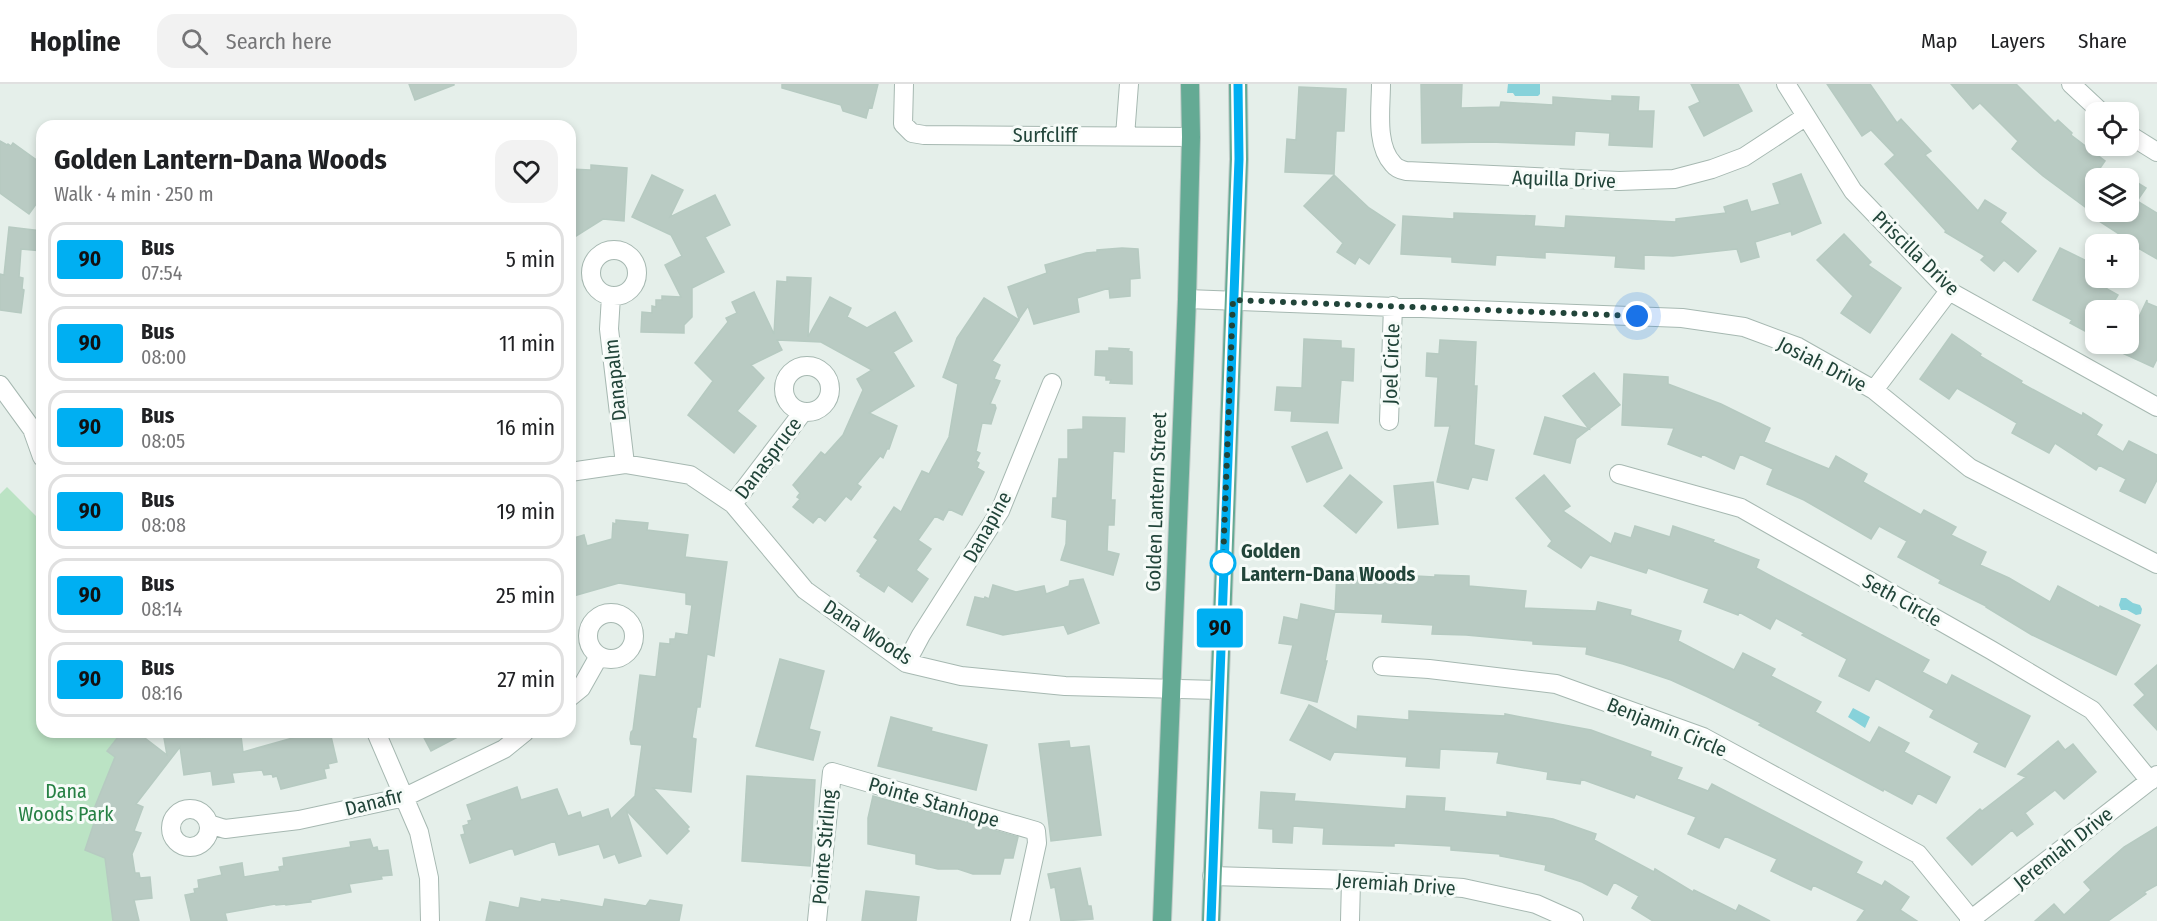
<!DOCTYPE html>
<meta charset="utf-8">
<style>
:root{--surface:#fff;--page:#f2f2f2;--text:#202124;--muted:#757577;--line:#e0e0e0}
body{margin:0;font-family:"Fira Sans Condensed",sans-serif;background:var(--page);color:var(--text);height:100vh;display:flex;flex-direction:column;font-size:22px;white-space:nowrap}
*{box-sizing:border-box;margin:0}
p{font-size:20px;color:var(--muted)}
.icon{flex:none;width:33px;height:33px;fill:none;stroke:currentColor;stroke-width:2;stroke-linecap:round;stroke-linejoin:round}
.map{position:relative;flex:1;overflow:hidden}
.side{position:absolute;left:36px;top:36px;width:540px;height:618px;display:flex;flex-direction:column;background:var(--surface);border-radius:18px;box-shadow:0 3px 9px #0003}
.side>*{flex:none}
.badge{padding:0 12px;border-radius:4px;font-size:21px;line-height:39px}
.buttons{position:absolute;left:2085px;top:18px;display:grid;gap:12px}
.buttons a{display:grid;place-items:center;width:54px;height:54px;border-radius:12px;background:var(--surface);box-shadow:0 3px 9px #0003;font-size:30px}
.you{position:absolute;width:30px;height:30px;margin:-15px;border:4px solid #fff;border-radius:50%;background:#1a73e8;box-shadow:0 0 0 9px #1a73e833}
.map>.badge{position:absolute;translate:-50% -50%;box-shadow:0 0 0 3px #fff}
.round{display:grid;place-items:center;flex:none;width:63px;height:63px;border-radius:18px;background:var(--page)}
.headline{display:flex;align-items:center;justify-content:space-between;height:102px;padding:0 18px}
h1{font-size:28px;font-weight:700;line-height:45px}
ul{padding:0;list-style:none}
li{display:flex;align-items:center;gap:18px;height:75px;margin:0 12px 9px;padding:0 6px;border:3px solid var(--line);border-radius:18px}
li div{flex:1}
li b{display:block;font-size:22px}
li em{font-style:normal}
li .badge{min-width:66px;font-weight:700;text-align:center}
header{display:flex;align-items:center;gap:36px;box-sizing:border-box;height:84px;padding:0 30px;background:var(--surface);border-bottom:2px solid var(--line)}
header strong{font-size:28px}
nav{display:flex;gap:33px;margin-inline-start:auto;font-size:21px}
.search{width:420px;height:54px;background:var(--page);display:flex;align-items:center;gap:15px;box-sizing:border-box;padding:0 21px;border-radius:18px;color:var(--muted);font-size:22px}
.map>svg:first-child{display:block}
</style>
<header>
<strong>Hopline</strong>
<div class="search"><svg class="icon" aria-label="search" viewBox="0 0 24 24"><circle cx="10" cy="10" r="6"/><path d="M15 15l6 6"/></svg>Search here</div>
<nav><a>Map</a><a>Layers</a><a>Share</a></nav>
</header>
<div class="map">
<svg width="2157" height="837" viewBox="0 0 2157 837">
<rect width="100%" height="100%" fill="#e5efea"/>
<!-- green -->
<path fill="#bbe3c4" d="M7 403 42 438V648H139L122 837H0V410Z"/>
<!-- water -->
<path fill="#87d2da" d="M1508 0H1540V10L1538 12H1515L1513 9H1507Z
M2121 514H2126L2133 519 2140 521 2142 525 2141 530 2136 531 2127 526H2121L2119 521Z
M1853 624 1870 633 1865 644 1848 633Z"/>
<!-- building -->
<path fill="#b9cbc3" stroke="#b6cac1" stroke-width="1.5" d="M409 0H454V1L415 16Z
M782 0H878L872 24 869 23 866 34 843 27 841 21 782 4Z
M1421 0H1462L1461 24 1500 23 1501 18 1553 21V13L1612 17V12L1639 13 1638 27H1654L1652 63 1609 61 1610 49 1575 47 1574 61 1489 58 1422 59Z
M1691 0H1738L1752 27 1704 52 1689 23 1700 18Z
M1827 0H1870L1897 39 1901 35 1931 67 1925 71 1978 127 1985 116 2006 129 2000 138 2036 167 2018 188 2004 176 1994 187 1981 176 1985 172 1945 148 1946 147 1885 80 1895 71 1871 46 1862 52Z
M1951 0H2016L2055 39 2058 36 2072 49 2071 51 2105 77 2096 90V131L2043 92 2012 65 2018 57 1980 19 1973 25Z
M1299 3 1346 5 1344 47H1336L1334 90 1285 88 1287 55 1296 56Z
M0 57 7 61 8 60 11 62 13 59 42 80V112L29 130 0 109Z
M591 81 627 84 624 137 603 135 570 156V85L591 86Z
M1801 90 1821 139 1792 151 1791 147 1755 158 1759 173 1741 178 1737 165 1673 172 1644 171V185L1615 183 1616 172 1545 168V174L1496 171 1495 181 1452 178V173L1401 170 1403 132 1454 135V129L1535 132 1534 142 1565 144 1566 132 1676 138V135L1726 129 1724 123 1747 116 1751 128 1780 120 1773 100Z
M652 91 683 106 670 133 715 111 730 141 705 153 724 188 692 204V233L684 241V249L641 248 642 228 652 229V222L656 223V216H662V212L681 213 665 181 682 172 671 151 632 133Z
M1334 91 1369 124 1395 141 1369 180 1359 173 1355 180 1337 168 1343 159 1304 122Z
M2128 93 2146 104 2137 117 2157 129V175L2126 157 2127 155 2099 137 2105 128H2128Z
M9 143 42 147V167L21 165 19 193 23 194 22 205 24 206 21 229 0 226V190L4 191Z
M1844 150 1871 178 1868 181 1901 204 1870 249 1841 229 1853 212 1817 176Z
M1122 164 1138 165 1140 194 1130 195V212L1110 214 1109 204 1077 214 1079 228 1034 240 1028 222 1019 235 1008 203 1047 189 1045 181 1086 169 1097 168V166Z
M2060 164 2091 179 2084 192 2118 211 2109 226H2096V253L2070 239 2072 236 2033 216Z
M787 193 811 194 808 253 830 213 851 224 847 233 867 244 895 228 912 257 893 268 914 302 869 329 897 342 889 365H887L883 374 880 372 857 400 861 403 851 416 846 412 825 437 819 432 813 439 793 423 800 415 797 413 800 409 793 401 821 368 825 371 843 351 863 306 857 295 872 286 821 258 777 256 782 266 751 281 764 294 737 327 756 342 734 369 688 331 713 297 695 279 728 238 726 234 737 229 732 218 754 208 774 250 777 197 787 198Z
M984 214 1019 236 992 277 1000 281 994 295 1000 297 990 320 995 321 996 324 991 340 982 339 976 367 980 369 976 377 979 379 977 384 984 388 962 431 949 425 943 436 935 432 918 456 931 465 916 486 928 495 912 518 888 501 884 508 860 492 861 490 857 487 878 456 874 453 894 423 901 428 922 387 929 390 949 353 958 300 943 293 957 254Z
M2147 216V219L2157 223V275L2153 283 2122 269Z
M1952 250 1981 270 1980 272 2022 297 2021 299 2082 332 2083 329 2102 341 2096 351 2123 368 2129 357 2157 371V396L2145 419 2120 407 2126 395 2099 381 2096 386 2055 359 2049 369 2012 349 2017 339 1957 304 1949 315 1920 295Z
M1304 255 1341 257V264L1354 265 1353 297 1341 296 1338 339 1291 337 1292 327 1275 326 1277 303 1302 304Z
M1440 256 1476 258 1474 302H1477L1474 361 1494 366 1487 396 1472 393 1468 405 1437 398 1450 342H1435L1438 293 1426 292 1427 269 1439 270Z
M1109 264 1129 265 1128 267 1132 268V300L1110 299 1111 296H1106V292L1095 291 1096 267H1109Z
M1594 289 1620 321 1576 355 1570 379 1534 370 1545 333 1589 345 1563 312Z
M1624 290 1668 293V300L1721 320 1770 344 1764 358 1829 385 1836 372 1867 390 1863 398 1921 431 1924 426 1956 443 1951 451 1986 468 1980 481 2009 494 2050 518 2058 502 2099 524 2100 522 2140 541 2116 591 2032 551 1986 523V522L1939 499 1941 496 1898 473 1907 457 1879 442 1871 455 1804 416 1767 400 1773 385 1740 370 1734 385 1702 370 1701 373 1668 360 1674 344 1622 341Z
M1083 333 1125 334 1124 368 1113 367 1111 416H1115L1114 441H1108L1107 467 1119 470 1113 491 1061 476 1066 460 1067 436 1052 433 1053 414H1057L1059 375H1068V346L1083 345Z
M1327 348 1342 384 1307 398 1292 363Z
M1350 391 1382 418 1356 449 1324 422Z
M1544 391 1570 422 1563 427 1611 460 1615 449 1631 454 1635 442 1670 453 1673 442 1714 456 1713 458 1759 476 1756 484 1929 576 1922 588 1947 601 1952 591 2030 632 2005 683 1974 668 1979 659 1930 633 1934 626 1876 594 1869 607 1839 592 1847 575 1802 551 1804 549 1776 534 1770 545 1739 528 1738 531 1704 518 1709 505 1648 484 1646 489 1590 471 1581 484 1548 462 1552 457 1516 414Z
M1433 398 1438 440 1398 444 1394 402Z
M616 436 648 439 647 446 688 451 685 473 727 478 714 572 707 570 700 623H697L692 654 696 655 691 708 653 704 689 743 687 745 689 747 667 770 626 726 641 772 619 779 615 770 604 774 599 760 559 771 555 757 515 771 513 765H510L470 779 461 751 465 750 463 742 469 740 468 737 472 736 467 721 517 703 521 716 557 705 568 732 580 728 582 734 608 725 611 735 635 712 642 661 631 660 630 655 631 648 633 646 640 591 656 593 660 559 670 560V555H675L676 549 688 551 692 521 686 520V509L619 499 570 513V455L584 451 587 462 612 455 613 439 616 440Z
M1337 488 1435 493V491L1469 492V502L1526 507 1524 524 1596 527 1598 518 1631 526 1630 531 1681 547 1678 557 1734 586 1743 569 1775 585 1771 592 1821 618 1815 628 1870 659 1879 643 1909 659 1904 668 1950 693 1936 719 1918 709 1912 720 1884 705 1883 707 1759 641 1761 639 1706 612 1671 596 1623 580 1586 570 1587 563 1533 560V557L1466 551 1432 550 1433 541 1382 538 1383 530 1335 528Z
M1083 495 1099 539 1068 550 1064 541 1003 551 967 541 975 513 984 515 985 513 989 515 993 501 1016 508 1044 502 1046 510 1069 502 1070 497Z
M1301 520 1335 527 1325 577H1327L1317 618 1281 609 1293 561 1279 559 1284 533 1298 536Z
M780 575 824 587 809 645 820 648 813 676 756 662Z
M2157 581V646L2134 621 2145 611 2135 600Z
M1309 621 1357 646 1358 632 1409 636V627L1505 632V630L1591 646 1651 668 1650 672 1682 684 1677 695 1708 707 1712 700 1862 778 1856 789 1882 802 1885 797 1909 813 1900 826 1917 837H1857L1865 826 1813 801 1811 806 1771 787 1777 775 1725 752 1719 764 1688 750 1696 733 1636 710 1634 714 1581 695 1580 700 1547 695 1548 688 1497 679 1499 668 1440 665 1439 684 1406 682 1407 673 1334 668 1330 676 1290 656Z
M891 633 932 644 931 647 987 661 976 706 878 682Z
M122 648H137L167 671 163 648H199L200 655 230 651 231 653 241 652 243 668 314 648H330L337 678 328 680 329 684 324 685 326 694 281 705 277 692 273 693 272 690 264 691 262 686 232 689 234 698 213 701 211 687 184 691 180 663 136 720 143 723 134 747 141 749 132 770 135 789H139L140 794 150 793 152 814 134 816 139 837H113L105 774 85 766 98 727 94 725 115 673 107 667Z
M421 648H467L431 667Z
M1069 657 1070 664 1089 662 1101 751 1051 757 1039 660Z
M2058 657 2065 666 2073 660 2096 688 2064 715 2055 706 2025 729 2033 740 2017 752 2012 746 1972 781 1947 754 1980 725 1982 727 2026 693 2018 690Z
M747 692 815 696 810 782 742 777Z
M1261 708 1295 710 1294 717 1406 725 1407 712 1445 714 1444 727 1507 733V728L1553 735 1596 750 1594 756 1654 788 1655 785 1693 808 1694 806 1736 827 1739 821 1770 837H1653L1632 824 1639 812 1614 798 1607 811 1582 798 1545 786 1546 781 1500 772V770L1451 766V762L1394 759V762L1323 760 1324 744 1293 742 1292 759 1273 758V745L1259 744Z
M873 712 1018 753 1013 774H1004L1000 790H973L958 785H938L916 780V770L868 760V734Z
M2157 743V801L2144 808 2146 810 2108 837H2035L2054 820 2064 831 2091 806 2084 798 2124 763Z
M370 755 373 764 377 763 378 767 388 766 392 791 381 792 382 795 349 800 351 808 310 816 311 818 286 821V820L276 821 275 820 225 829 227 837H191L185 811 195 809 194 805 199 804 198 796 222 791 220 783 242 779 244 793 280 787 279 783 284 782 283 774 351 763 350 758Z
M1080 784 1088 822H1091L1093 835 1061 837 1055 803 1051 804 1048 790Z
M866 807 919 813 916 837H862Z
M521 814 541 818 542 815 561 818V816L603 823 605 815 646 822 650 816 682 821 679 837H486L490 818 519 824Z"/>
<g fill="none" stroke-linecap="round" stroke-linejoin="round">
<defs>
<path id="minor" d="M904 0 903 40 912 49 924 51 1191 53
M1381 0C1381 24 1375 61 1393 80 1396 84 1401 86 1406 87L1619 97 1674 95 1712 85 1744 73 1805 33
M1786 0 1853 107 1949 207 2157 323
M2071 0 2101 28
M2128 50 2157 68
M1125 52 1129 0
M591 189a23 23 0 1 1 46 0a23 23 0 1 1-46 0Z
M611 212 609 245 625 380
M1187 215 1682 234 1744 243 1798 263 1874 306 1970 384 2157 480
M784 305a23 23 0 1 1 46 0a23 23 0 1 1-46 0Z
M0 301 32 345 42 373
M1874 306 1949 207
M1389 337 1393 222
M570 388 625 380 690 391 733 420 805 506 906 579 961 592 1065 602 1218 606
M1619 390 1741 424 1991 566 2092 626 2150 697
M733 420 803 328
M588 552a23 23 0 1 1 46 0a23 23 0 1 1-46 0Z
M906 579 921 551 1000 427 1052 299
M1382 582 1429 585 1556 600 1703 653 1918 770 1971 835
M570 613 581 604 599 572
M376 648 419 748 429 794 430 837
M171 744a19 19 0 1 1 38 0a19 19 0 1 1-38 0Z
M209 740 225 745 299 736 405 713 504 665 525 648
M1212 792 1351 796 1463 804 1536 820 1574 837
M817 837 832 688 1036 747 1037 759 1020 837
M1350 837 1351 796
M1969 837 2157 691"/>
<path id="major" d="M1162 837 1187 215 1191 53 1190 0
M1211 837 1239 75 1238 0"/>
</defs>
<!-- minor casing -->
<use href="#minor" stroke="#a6b8b1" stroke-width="20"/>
<!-- major casing -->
<use href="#major" stroke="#c1cbc8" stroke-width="20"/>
<!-- minor -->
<use href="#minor" stroke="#fff" stroke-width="18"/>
<!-- major -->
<use href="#major" stroke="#64aa94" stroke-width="18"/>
</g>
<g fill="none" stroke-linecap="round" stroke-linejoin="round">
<defs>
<path id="line" d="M1211 837 1239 75 1238 0"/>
</defs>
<!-- line casing -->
<use href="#line" stroke="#fff" stroke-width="14"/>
<!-- line -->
<use href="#line" stroke="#00aff2" stroke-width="9"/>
<!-- walk -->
<path stroke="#214439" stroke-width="6" stroke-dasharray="0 10.8" d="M1223 479 1233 216 1637 232"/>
</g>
<!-- markers -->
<circle fill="#fff" stroke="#00aff2" stroke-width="3" cx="1223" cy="479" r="12"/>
<g text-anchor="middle" stroke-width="6" stroke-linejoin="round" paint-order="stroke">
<!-- street labels -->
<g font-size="20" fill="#214439" stroke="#f6fbf8">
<text x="1045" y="58">Surfcliff</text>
<text transform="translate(1564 95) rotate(2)" y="7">Aquilla Drive</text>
<text transform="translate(1916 169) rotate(44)" y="7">Priscilla Drive</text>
<text transform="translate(1391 280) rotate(-88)" y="7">Joel Circle</text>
<text transform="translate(1822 280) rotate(27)" y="7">Josiah Drive</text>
<text transform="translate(615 296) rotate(-96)" y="7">Danapalm</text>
<text transform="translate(768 374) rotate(-53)" y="7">Danaspruce</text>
<text transform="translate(1156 418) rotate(-88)" y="7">Golden Lantern Street</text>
<text transform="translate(987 443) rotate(-61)" y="7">Danapine</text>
<text transform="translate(1902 516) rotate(29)" y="7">Seth Circle</text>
<text transform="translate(868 548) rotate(33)" y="7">Dana Woods</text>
<text transform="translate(1667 643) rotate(22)" y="7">Benjamin Circle</text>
<text transform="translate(374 718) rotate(-14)" y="7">Danafir</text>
<text transform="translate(934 718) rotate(16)" y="7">Pointe Stanhope</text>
<text transform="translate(824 763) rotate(-85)" y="7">Pointe Stirling</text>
<text transform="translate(2063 764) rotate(-38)" y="7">Jeremiah Drive</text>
<text transform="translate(1396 800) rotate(4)" y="7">Jeremiah Drive</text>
</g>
<!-- stop labels -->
<g font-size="20" font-weight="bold" fill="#214439" stroke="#f6fbf8" text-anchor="start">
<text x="1241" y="474">Golden<tspan x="1241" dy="23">Lantern-Dana Woods</tspan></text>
</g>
<!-- park labels -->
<g font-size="20" fill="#268044" stroke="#f6fbf8">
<text x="66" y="714">Dana<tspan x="66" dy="23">Woods Park</tspan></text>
</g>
</g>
</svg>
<div class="buttons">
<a><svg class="icon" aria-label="locate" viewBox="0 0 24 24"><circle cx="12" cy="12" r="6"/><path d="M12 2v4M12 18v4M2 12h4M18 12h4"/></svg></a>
<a><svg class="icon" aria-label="layers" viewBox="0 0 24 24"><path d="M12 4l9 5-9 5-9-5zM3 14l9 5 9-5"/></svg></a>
<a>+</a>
<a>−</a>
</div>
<div class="you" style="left:1637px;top:232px"></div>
<b class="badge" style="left:1220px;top:544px;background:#00aff2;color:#111">90</b>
<section class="side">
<div class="headline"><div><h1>Golden Lantern-Dana Woods</h1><p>Walk · 4 min · 250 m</p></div><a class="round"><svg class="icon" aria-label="heart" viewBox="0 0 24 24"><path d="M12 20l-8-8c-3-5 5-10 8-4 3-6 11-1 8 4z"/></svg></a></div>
<ul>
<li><span class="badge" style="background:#00aff2;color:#111">90</span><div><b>Bus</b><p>07:54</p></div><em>5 min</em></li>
<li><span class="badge" style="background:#00aff2;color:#111">90</span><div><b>Bus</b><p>08:00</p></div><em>11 min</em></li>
<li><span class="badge" style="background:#00aff2;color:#111">90</span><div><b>Bus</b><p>08:05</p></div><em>16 min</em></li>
<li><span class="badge" style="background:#00aff2;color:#111">90</span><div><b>Bus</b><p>08:08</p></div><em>19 min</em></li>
<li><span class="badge" style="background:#00aff2;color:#111">90</span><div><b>Bus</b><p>08:14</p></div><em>25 min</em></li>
<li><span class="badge" style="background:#00aff2;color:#111">90</span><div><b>Bus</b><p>08:16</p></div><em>27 min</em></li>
</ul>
</section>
</div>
